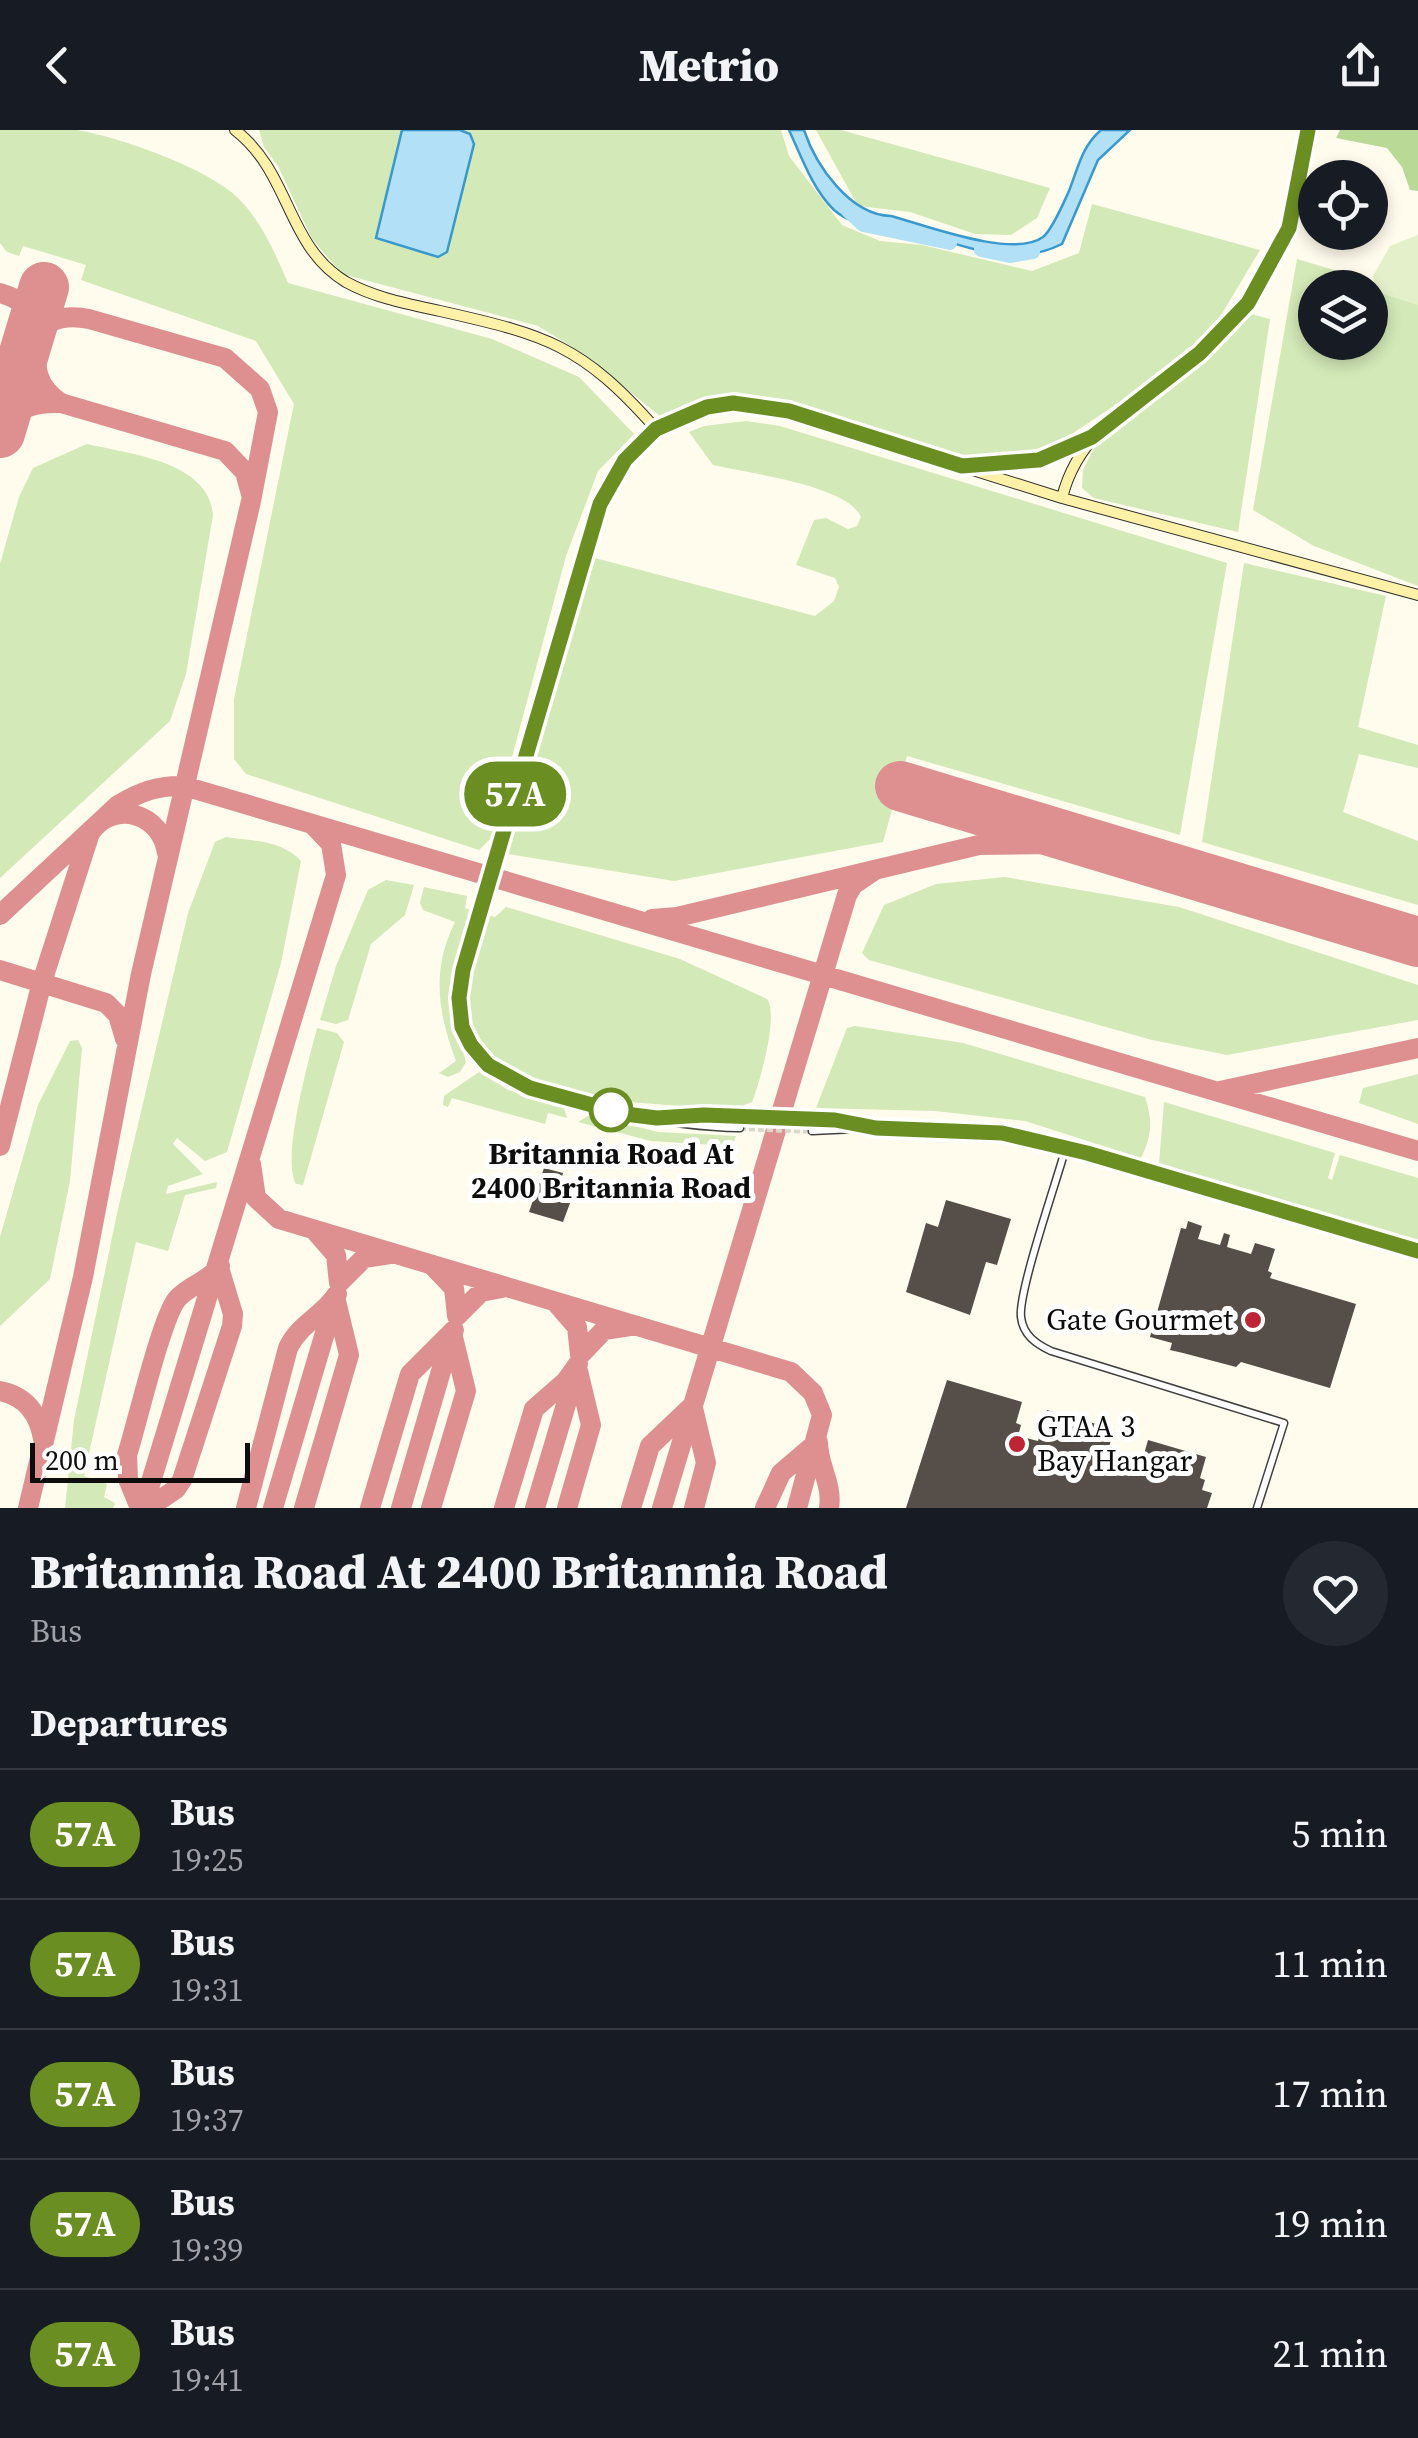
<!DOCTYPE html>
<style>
:root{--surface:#171b24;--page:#242831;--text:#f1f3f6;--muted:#9ea1a6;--line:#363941}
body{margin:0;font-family:"Source Serif 4",serif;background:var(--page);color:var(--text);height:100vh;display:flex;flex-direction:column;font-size:38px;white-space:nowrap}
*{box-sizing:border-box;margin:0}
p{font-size:32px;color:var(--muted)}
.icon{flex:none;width:55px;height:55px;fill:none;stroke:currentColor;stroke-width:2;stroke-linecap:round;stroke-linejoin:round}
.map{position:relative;height:1378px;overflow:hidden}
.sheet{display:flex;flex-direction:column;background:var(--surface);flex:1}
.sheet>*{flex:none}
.badge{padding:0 20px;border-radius:32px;font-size:35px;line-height:65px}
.buttons{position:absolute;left:1298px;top:30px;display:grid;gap:20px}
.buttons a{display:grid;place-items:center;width:90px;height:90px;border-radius:50%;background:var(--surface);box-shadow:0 5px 15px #0003;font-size:50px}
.scale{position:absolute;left:30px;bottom:25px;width:220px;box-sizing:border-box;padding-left:10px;border:5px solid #0d0d0d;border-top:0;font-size:28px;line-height:35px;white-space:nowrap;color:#0d0d0d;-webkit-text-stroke:8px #fff;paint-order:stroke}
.map>.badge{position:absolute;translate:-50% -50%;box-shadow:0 0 0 5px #fff}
h2{padding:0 30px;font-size:38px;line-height:90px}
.round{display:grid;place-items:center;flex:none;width:105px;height:105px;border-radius:52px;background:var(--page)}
.overview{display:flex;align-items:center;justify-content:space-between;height:170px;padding:0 30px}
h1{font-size:48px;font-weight:800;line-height:75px}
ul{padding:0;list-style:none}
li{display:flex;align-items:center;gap:30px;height:130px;padding:0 30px;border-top:2px solid var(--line)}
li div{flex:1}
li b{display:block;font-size:38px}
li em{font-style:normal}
li .badge{min-width:110px;font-weight:700;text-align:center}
header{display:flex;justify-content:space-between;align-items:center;height:130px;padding:0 30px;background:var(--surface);font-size:45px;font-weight:800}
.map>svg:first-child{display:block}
</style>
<header><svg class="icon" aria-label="back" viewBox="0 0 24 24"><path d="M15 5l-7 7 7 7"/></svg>Metrio<svg class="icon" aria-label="share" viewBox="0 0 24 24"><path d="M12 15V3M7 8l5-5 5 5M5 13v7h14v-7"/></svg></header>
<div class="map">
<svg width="1418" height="1378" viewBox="0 0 1418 1378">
<rect width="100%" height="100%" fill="#fffbed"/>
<!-- green -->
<path fill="#d3e9b7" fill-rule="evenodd" d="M0 0C25 0 52 0 77 0 119 7 208 38 238 68 262 92 275 123 288 153L492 209 579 247 634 304 598 341 566 426 490 709 479 720 246 644 234 629V569L294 274 256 211 81 150 86 135 23 116 19 126 7 122 0 113Z
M259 0H781L789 26 842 95 880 111 922 115 1032 141 1079 123 1092 74 1260 120 1220 187 1180 232 1055 315 982 331 937 328 767 275 660 286 580 222 538 196 342 144 312 109 278 36 264 17Z
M816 0H841L1050 58 1037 88 1011 105 975 104 910 82 858 76Z
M1297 129 1418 165V456L1314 416 1253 380ZM1315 158H1370V212H1315Z
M1251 184 1270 189 1238 402 1094 368 1082 358 1083 340 1094 318 1208 229Z
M746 291 780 296 1227 433 1180 705 907 626 883 712 674 751 508 724 591 427 815 486 834 471 839 457 835 448 796 435 814 390 826 388 848 399 857 396 861 387C848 355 746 343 713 335L689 302 704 296Z
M87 314C129 324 209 331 213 385L186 544 170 591 0 748V434L19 367 33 338Z
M1244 433 1386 466 1358 597 1418 615V638L1359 624 1343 682 1418 711V775L1202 712Z
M226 707C252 711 282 710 301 731L281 833 227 1022 205 1031 177 1008 173 1014 203 1044 168 1056 166 1064 217 1052 216 1058 185 1065 168 1121 136 1112 84 1346 107 1354 104 1367 115 1373 113 1378H65L74 1290 118 1079 188 783 215 712Z
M1005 747 1179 777 1418 855V890L1227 925 1152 910 869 830 862 823 884 775 936 754Z
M386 750 414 755 405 785 371 814 348 890 336 894 320 890 336 836 368 760Z
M424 757 467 766 465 778 473 781 452 851 450 874 466 932 460 942 448 947 439 943 456 931C438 883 431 840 455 792L423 780 420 773Z
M506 777 680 829 767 869C779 885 760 952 752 972L744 975 743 981 617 971 519 945 495 930 480 913 466 877 467 845 486 785 495 787Z
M855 896 963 913 1145 967C1153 991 1152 1005 1141 1028L1025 991 935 981 816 978 847 898Z
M317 898 337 903 344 912 303 1055 296 1054C281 1029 309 929 317 898Z
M78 910 82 918 70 1051 50 1149 0 1196V1107L38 975 70 911Z
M479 942 508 960 564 978 567 988 548 983 545 994 452 968 448 977 443 975 444 966Z
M1418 944V994L1359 973 1363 958Z
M1164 972 1335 1023 1328 1048 1332 1050 1340 1025 1418 1048V1111L1159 1034Z
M590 985 658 1002 736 1006 732 1016 651 1011 578 992Z"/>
<!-- forest -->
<path fill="#b8da96" d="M1340 0H1418V61L1410 60 1402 37 1387 18 1336 8Z"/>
<!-- pitch -->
<path fill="#e4f0c9" d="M1418 105V175L1377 162 1373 146 1390 116Z"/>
<!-- water -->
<path fill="#b2e0f6" stroke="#3999cd" stroke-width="2.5" d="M402 0H460L470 4 474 14 447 122 438 127 376 108Z
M789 0H804C816 36 850 85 891 86 925 95 1013 129 1043 107 1052 100 1064 72 1069 61 1078 38 1082 16 1101 0H1130L1098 30 1062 114C1005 142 962 111 907 101 883 97 853 97 834 80 813 60 801 26 789 0Z"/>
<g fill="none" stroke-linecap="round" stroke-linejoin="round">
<!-- river -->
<path stroke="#b2e0f6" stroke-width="14" d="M848 81 863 95 950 113
M981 120 1010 126 1033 122"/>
<!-- taxiway -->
<path stroke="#de9090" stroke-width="20" d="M0 163C72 184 5 237 61 273
M26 217C41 191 61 183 89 189L225 228 260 259 268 282 251 371 141 844 83 1147 28 1378
M1 300C18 277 33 272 61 273L225 321 245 342 251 364
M0 785 118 675C140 662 158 655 184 656L1418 1021
M652 789 677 787 979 715 1053 714 1116 722
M0 840 106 873 118 885 125 909
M1220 961 1418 918
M0 1016 42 852 90 703C114 669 161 683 167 723
M251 1034 256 1068 279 1089 791 1242 813 1263 822 1285 797 1378
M316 1102 336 1125 339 1153 364 1128 390 1124
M433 1136 454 1158 457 1186 481 1162 502 1158
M557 1174 577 1197 580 1225 604 1200 630 1196
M0 1261C26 1266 39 1284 43 1309
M693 1278 706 1333 694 1378
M818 1312C818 1336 833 1354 829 1378
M140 1378 128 1349 127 1325C137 1294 161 1189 177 1169 189 1155 208 1152 220 1136
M143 1378 336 745 331 714 314 696
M148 1378 176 1359 182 1350 232 1196 233 1184 220 1141
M246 1378 288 1218C299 1194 323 1186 337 1164
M273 1378 335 1169
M304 1378 349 1225 336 1171
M370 1378 410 1244 454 1200
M401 1378 451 1207
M431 1378 466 1261 453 1207
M504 1378 534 1279 566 1251 578 1234
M535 1378 576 1241
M567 1378 591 1295 578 1241
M631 1378 650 1316 690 1278
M662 1378 847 765 853 755 875 740
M765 1378 781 1343 815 1314"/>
<!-- runway -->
<path stroke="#de9090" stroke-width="50" d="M0 303 44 157
M900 656 1418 812"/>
</g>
<!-- building -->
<path fill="#564e49" d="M544 1038 563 1043 558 1060 573 1065 563 1092 529 1082Z
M946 1070 1011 1089 997 1135 986 1132 970 1185 906 1162 926 1093 938 1097Z
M1188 1091 1202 1096 1198 1109 1220 1115 1224 1103 1230 1105 1227 1117 1251 1124 1255 1113 1275 1119 1268 1141 1272 1143 1270 1148 1356 1174 1330 1258 1241 1232 1236 1237 1183 1223 1170 1220 1172 1213 1150 1207 1181 1098 1186 1099Z
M947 1250 1022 1272 1016 1293 1021 1295 1018 1306 1038 1311 1047 1280 1114 1299 1108 1321 1113 1322 1110 1333 1139 1342 1148 1310 1206 1327 1200 1348 1205 1350 1202 1360 1212 1363 1207 1378H906Z"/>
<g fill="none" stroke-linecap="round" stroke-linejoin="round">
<!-- street-tunnel -->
<path stroke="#dbd7cb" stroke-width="6" stroke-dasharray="6 3" stroke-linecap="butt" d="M480 783 502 708
M744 987 814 989
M740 998 812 1001"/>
<defs>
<path id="street" d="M608 358 624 339 625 331
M502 708 608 348 618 333 655 300
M480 783C469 819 452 859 462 897 468 917 488 938 507 948 561 977 678 997 740 998
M666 987H744
M814 989 865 996
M812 1001 876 998 1002 1003 1087 1023 1418 1121
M1066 1017C1057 1050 1018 1162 1021 1187 1023 1205 1036 1214 1051 1221L1284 1293 1257 1378"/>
<path id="secondary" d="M235 0C291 43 286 116 346 152 375 168 408 174 440 181 547 205 582 215 656 299L707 277 763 274 1062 368 1418 465
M973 336 1039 330 1086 309
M1062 368C1082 284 1168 258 1224 201 1281 143 1295 77 1308 0"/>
</defs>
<!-- street casing -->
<use href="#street" stroke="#404040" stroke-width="9"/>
<!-- secondary casing -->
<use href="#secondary" stroke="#2f2f2f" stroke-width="12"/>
<!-- street -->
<use href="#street" stroke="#fff" stroke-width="6"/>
<!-- secondary -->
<use href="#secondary" stroke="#fff1a8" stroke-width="10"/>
</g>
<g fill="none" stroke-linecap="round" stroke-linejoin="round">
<defs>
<path id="line" d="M1308 0 1289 98 1248 173 1200 223 1092 307 1039 330 962 336 789 281 733 273 707 277 656 299 625 330 600 374 463 840 459 868 462 897 471 915 488 935 530 958 625 984 657 988 704 985 835 990 876 998 1002 1003 1087 1023 1418 1121"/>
</defs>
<!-- line casing -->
<use href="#line" stroke="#fff" stroke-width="22"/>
<!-- line -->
<use href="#line" stroke="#6b8e23" stroke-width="15"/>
</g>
<!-- markers -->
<circle fill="#fff" stroke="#6b8e23" stroke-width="5" cx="611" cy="980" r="20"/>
<g fill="#bd2534" stroke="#fff" stroke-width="4">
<circle cx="1253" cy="1190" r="10"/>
<circle cx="1017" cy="1314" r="10"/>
</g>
<g text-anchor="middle" stroke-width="10" stroke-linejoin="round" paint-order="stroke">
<!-- stop labels -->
<g font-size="30" font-weight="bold" fill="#0d0d0d" stroke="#fff">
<text x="611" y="1034">Britannia Road At<tspan x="611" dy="34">2400 Britannia Road</tspan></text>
</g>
<!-- poi labels -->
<g font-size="30" fill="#0d0d0d" stroke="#fff" text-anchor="end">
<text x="1233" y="1200">Gate Gourmet</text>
<text x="1037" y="1307" text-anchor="start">GTAA 3<tspan x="1037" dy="34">Bay Hangar</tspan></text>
</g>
</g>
</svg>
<div class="buttons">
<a><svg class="icon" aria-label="locate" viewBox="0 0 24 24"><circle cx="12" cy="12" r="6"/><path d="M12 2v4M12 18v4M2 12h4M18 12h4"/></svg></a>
<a><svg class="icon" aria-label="layers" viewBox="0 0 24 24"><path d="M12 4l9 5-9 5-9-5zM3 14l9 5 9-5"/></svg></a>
</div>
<div class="scale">200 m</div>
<b class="badge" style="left:515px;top:664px;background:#6b8e23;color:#fff">57A</b>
</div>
<section class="sheet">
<div class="overview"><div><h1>Britannia Road At 2400 Britannia Road</h1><p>Bus</p></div><a class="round"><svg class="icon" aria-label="heart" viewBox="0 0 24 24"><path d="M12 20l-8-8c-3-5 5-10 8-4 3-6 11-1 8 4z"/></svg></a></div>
<h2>Departures</h2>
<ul>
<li><span class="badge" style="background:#6b8e23;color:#fff">57A</span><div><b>Bus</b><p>19:25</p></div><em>5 min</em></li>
<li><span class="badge" style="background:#6b8e23;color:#fff">57A</span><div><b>Bus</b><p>19:31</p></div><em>11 min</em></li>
<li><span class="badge" style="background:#6b8e23;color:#fff">57A</span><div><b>Bus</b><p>19:37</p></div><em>17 min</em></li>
<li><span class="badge" style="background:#6b8e23;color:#fff">57A</span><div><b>Bus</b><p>19:39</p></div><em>19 min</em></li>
<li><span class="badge" style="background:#6b8e23;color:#fff">57A</span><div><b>Bus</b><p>19:41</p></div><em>21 min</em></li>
</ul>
</section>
